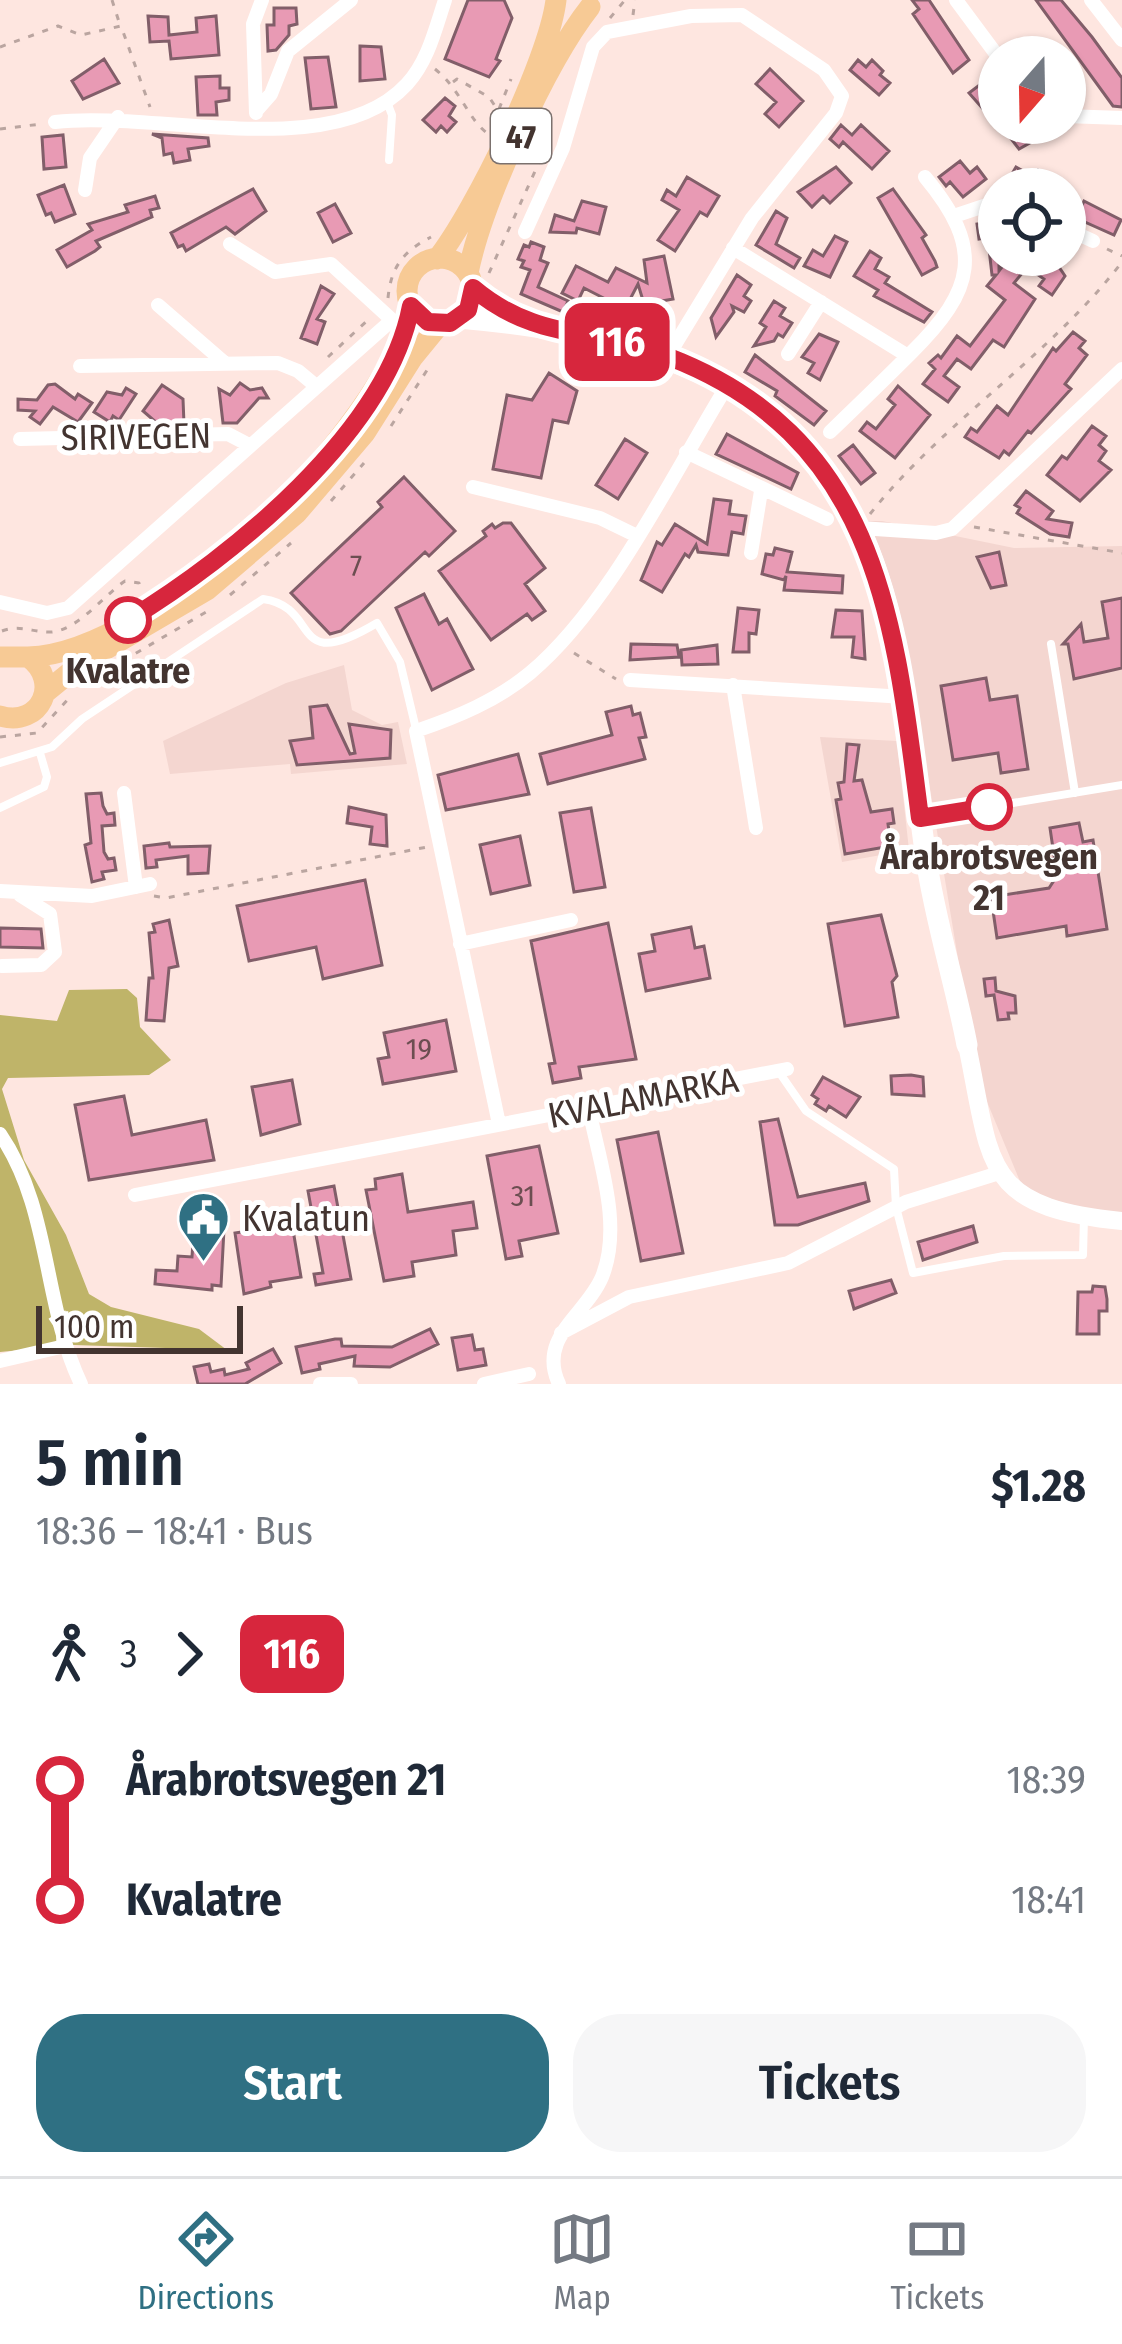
<!DOCTYPE html>
<meta charset="utf-8">
<style>
:root{--surface:#fff;--page:#f6f6f7;--text:#1f2937;--muted:#747a83;--line:#e0e1e3;--accent:#2f7083}
body{margin:0;font-family:"Fira Sans Condensed",sans-serif;background:var(--page);color:var(--text);height:100vh;display:flex;flex-direction:column;font-size:45px;white-space:nowrap}
*{box-sizing:border-box;margin:0}
p{font-size:39px;color:var(--muted)}
.icon{flex:none;width:66px;height:66px;fill:none;stroke:currentColor;stroke-width:2;stroke-linecap:round;stroke-linejoin:round}
.map{position:relative;height:1384px;overflow:hidden}
.side{display:flex;flex-direction:column;background:var(--surface);flex:1}
.side>*{flex:none}
.badge{padding:0 24px;border-radius:18px;font-size:42px;line-height:78px}
.needle{width:78px;rotate:200deg}
.tools{position:absolute;left:978px;top:36px;display:grid;gap:24px}
.tools a{display:grid;place-items:center;width:108px;height:108px;border-radius:50%;background:var(--surface);box-shadow:0 3px 9px #0004;font-size:60px}
.scale{position:absolute;left:36px;bottom:30px;width:207px;box-sizing:border-box;padding-left:12px;border:6px solid #433430;border-top:0;font-size:33px;line-height:42px;white-space:nowrap;color:#433430;-webkit-text-stroke:9px #fff;paint-order:stroke}
.map>.badge{position:absolute;translate:-50% -50%;box-shadow:0 0 0 6px #fff}
.legs{display:flex;align-items:center;gap:18px;height:132px;padding:0 36px;font-size:39px}
.legs p{margin-inline-start:auto}
.head{display:flex;align-items:center;justify-content:space-between;height:204px;padding:0 36px}
h1{font-size:66px;font-weight:600;line-height:90px}
.cta{display:flex;gap:24px;margin-top:auto;padding:24px 36px}
.cta a{flex:1;height:138px;border-radius:48px;background:var(--accent);color:#fff;font-size:48px;font-weight:600;line-height:138px;text-align:center}
.cta a+a{background:var(--page);color:var(--text)}
ul{padding:0 36px;list-style:none}
li{display:flex;align-items:center;gap:42px;height:120px;font-size:45px}
li i{display:grid;place-items:center;width:18px;height:100%;margin:0 15px;background:currentColor}
li i::after{content:'';width:30px;height:30px;margin:-15px;border:9px solid;border-radius:50%;background:var(--surface)}
li p{margin-inline-start:auto}
li:first-child i{background:linear-gradient(#0000 50%,currentColor 0)}
li:last-child i{background:linear-gradient(currentColor 50%,#0000 0)}
.tabs{display:flex;justify-content:space-around;align-items:center;height:168px;border-top:3px solid var(--line);background:var(--surface);font-size:33px;color:var(--muted)}
.tabs a{display:grid;justify-items:center;gap:6px}
.tabs .on{color:var(--accent)}
.map>svg:first-child{display:block}
</style>
<div class="map">
<svg width="1122" height="1384" viewBox="0 0 1122 1384">
<rect width="100%" height="100%" fill="#fee6e0"/>
<!-- built -->
<path fill="#f4d6d0" d="M863 521H882L1014 548 1122 546V1222L1024 1191 978 1080 916 704Z
M344 665 352 710 382 725 398 722 407 764 291 774 290 764 170 774 163 741 286 683Z
M820 737 897 741 909 850 842 862Z"/>
<!-- forest -->
<path fill="#bfb469" d="M127 989 137 998 140 1027 171 1060 149 1075 8 1078 2 1089 24 1160 66 1235 89 1294 111 1307 199 1329 227 1350 74 1345 0 1352V1015L57 1021 69 990Z"/>
<!-- building -->
<path fill="#e89ab4" stroke="#815e69" stroke-width="3" d="M468 0H504L512 18 496 59 500 61 489 77 445 59Z
M912 0H929L969 60 953 73 913 14 919 9Z
M1036 0H1061L1092 37 1122 78V107L1113 106Z
M274 8H296L297 24 289 26V35L276 50 268 51 267 25H274Z
M148 16 168 17 169 35 197 32 196 18 216 16 219 55 171 59 169 41 150 42Z
M360 46 381 47 385 79 360 81Z
M328 57 336 107 311 109 305 58Z
M104 59 119 83 83 99 72 81Z
M858 60 866 67 872 60 883 71 880 75 890 83 879 95 850 70Z
M770 69 803 101 779 127 765 114 776 102 756 84Z
M220 76V88H229V100L216 102 217 115H198L196 77Z
M990 77 999 89V127L969 93Z
M445 98 455 106 449 116 456 122 447 132 441 126 436 132 423 120Z
M999 123H1032L1042 136 1019 149Z
M841 125 852 135 861 125 889 151 872 169 843 142 839 147 830 139Z
M152 134 208 138 209 146 188 149 190 160 174 163 172 153 164 155 162 138Z
M63 135 66 167 44 169 42 137Z
M960 161 970 173 977 167 986 179 963 197 950 182 946 186 939 177Z
M836 167 851 183 830 203 823 196 812 207 798 192Z
M1016 167 1034 177 1038 170 1070 189H1026L1009 179Z
M687 177 719 196 707 216 700 212 675 251 658 240 679 210 662 200 667 190 676 196Z
M64 185 75 214 55 222 51 213 46 215 38 195Z
M253 189 266 211 235 234 226 227 186 251 183 245 178 247 171 233Z
M893 189 926 235 922 238 935 261 937 267 922 275 878 198Z
M155 196 159 208 150 210 152 217 96 241 100 247 95 251 67 267 57 250 92 230 88 224 128 212 125 205Z
M582 201 606 207 599 234 577 228 576 233 550 232 555 215 574 221Z
M1084 201 1121 220 1114 235 1076 218Z
M335 204 351 233 333 242 318 213Z
M776 211 787 218 776 244 800 258 794 268 756 245Z
M999 221V271L1011 255H1051L1065 276 1052 295 1039 286 1044 279 1027 267 1014 283 1035 299 1004 347 993 340 971 369 957 359 944 376 959 387 948 402 923 384 935 369 929 363 938 355 941 358 957 336 970 346 1005 300 987 286 996 275H992L989 249 985 238 979 239 977 224Z
M835 236 847 242 830 277 804 266 813 250 823 256Z
M531 242 544 247 540 260 548 263 538 287 568 301 563 312 521 294 530 270 521 267 524 261 518 259 524 245 529 247Z
M870 251 881 258 875 269 889 277 885 283 932 312 924 322 874 296 878 290 854 276Z
M664 256 673 299 662 301 668 322 651 327 638 284 625 309 584 288 578 301 562 293 576 266 608 282 616 268 647 283 644 260Z
M737 275 751 285 744 296 751 301 744 312 732 306 734 312 716 337 711 318Z
M321 286 334 294 317 319 325 322 317 344 301 338Z
M774 301 785 308 780 316 792 323 783 337 778 334 774 341 754 346 766 327 760 323Z
M1073 332 1085 341 1079 348 1087 355 1065 384 1071 389 1031 433 1028 431 1009 455 1004 451 999 458 965 437 971 428 977 432 997 406 1008 415 1053 348 1056 351Z
M819 334 838 342 820 380 808 373 814 363 802 357Z
M755 355 826 411 814 425 775 396 777 391 745 372Z
M549 373 577 391 568 423 553 420 541 478 493 469 507 395 532 400Z
M240 383 250 390 262 388 268 398H259L237 423H223L219 389 230 395Z
M55 384 75 399 78 394 92 403 78 422 53 407 40 424 30 417 35 411 18 410V399L37 400 48 385Z
M162 385 183 399 184 424H158L143 411Z
M898 386 930 415 895 458 860 431 867 422 876 429 895 405 888 399Z
M126 388 136 394 119 420 113 416 110 422 94 412 107 392 122 395Z
M1092 426 1106 436 1099 445 1106 451 1099 461 1111 470 1080 501 1047 475 1062 456 1067 459Z
M727 434 798 473 791 489 716 454Z
M625 439 647 453 618 499 596 485Z
M853 445 875 473 861 484 839 456Z
M404 477 455 531 429 556 425 552 341 631 330 634 291 593 382 507 378 502Z
M1026 491 1053 511 1047 519 1072 523 1069 537 1050 534 1017 513 1020 508 1015 505Z
M714 499 731 501 729 514 746 516 743 534 732 532 728 555 698 552 696 545 689 557 685 554 662 592 641 580 657 542 662 545 675 524 707 544Z
M503 523H511L545 568 525 584 545 611 532 620 527 614 491 640 439 571 486 536 483 531 492 524 495 528Z
M775 548 792 552 787 572 843 576 842 593 784 590 786 576 784 580 762 574 766 554 773 555Z
M999 552 1006 585 991 588 977 557Z
M424 594 439 624 447 619 473 669 432 690 396 608Z
M1122 598V668L1074 679 1068 644H1063L1081 624 1084 642 1108 638 1102 602Z
M738 608 759 610 756 634 749 633V652H733Z
M836 610 862 611 865 659 852 657 854 637H832Z
M631 644 677 645 679 657 630 660Z
M717 645 718 664 682 665 681 650Z
M986 678 990 700 1017 696 1028 769 1001 773 998 753 953 760 941 686Z
M327 705 350 754 355 753 349 724 391 730 390 758 297 765 290 741 313 738 310 707Z
M631 706 633 715 640 713 646 737 639 738 645 759 548 784 540 754 612 735 606 712Z
M847 744 859 745 854 781 862 780 871 812 892 809 894 823 888 824 891 846 845 854 836 800 841 799 838 783 844 782Z
M518 754 529 794 446 810 438 775Z
M101 793 103 806 107 814 114 813 115 825 102 826 104 852 108 859 114 858 116 870 102 872 104 879 92 882 85 845 91 843 86 794Z
M349 807 386 815 387 846 370 844 372 827 347 823Z
M591 808 605 887 574 892 560 813Z
M1079 823 1083 842 1093 840 1107 929 1067 936 1066 926 997 938 991 897 1049 888 1057 876 1050 828Z
M520 836 530 885 491 894 480 845Z
M169 843 170 847 210 846 208 873 188 874V856L156 860 157 867 146 868 144 846Z
M365 880 382 965 323 979 316 947 249 961 237 906Z
M881 915 897 976 892 982 898 1017 845 1026 828 924Z
M169 920 178 966 169 968 164 1021 146 1020 149 978H153L149 933 155 932 153 924Z
M608 923 636 1059 579 1067 581 1078 553 1083 549 1064 555 1063 531 941Z
M691 927 695 948 704 946 710 978 646 991 639 954 655 951 652 935Z
M0 928 41 929 43 948 0 947Z
M995 978 996 991 1015 996 1016 1013H1008L1009 1019 998 1020 994 995 986 996 984 979Z
M446 1020 456 1071 383 1084 378 1059 389 1057 384 1033Z
M911 1075 923 1077 924 1096 892 1094 891 1076Z
M823 1077 860 1097 846 1117 829 1106 826 1111 815 1104 818 1099 812 1095Z
M292 1080 300 1124 261 1135 252 1087Z
M124 1096 132 1135 206 1120 214 1160 89 1180 75 1105Z
M778 1119 798 1197 865 1183 869 1201 798 1225H775L760 1122Z
M658 1132 683 1253 641 1261 617 1140Z
M539 1146 558 1233 519 1241 522 1256 506 1259 487 1156Z
M402 1174 408 1212 473 1202 477 1228 453 1231 456 1255 412 1262 414 1276 384 1281 366 1190 376 1189 375 1179Z
M334 1186 351 1279 316 1285 314 1274 323 1273 308 1191Z
M292 1224 301 1277 270 1282 271 1287 244 1294 235 1233Z
M973 1226 977 1242 923 1260 918 1242Z
M194 1227 224 1229 221 1286 212 1285V1290L155 1284 156 1270 177 1271 178 1256 192 1257Z
M891 1280 896 1293 854 1309 849 1291Z
M1093 1286 1105 1287 1107 1299V1311H1099V1334H1077L1078 1292H1092Z
M430 1329 438 1344 390 1367 354 1366 355 1356 319 1364 320 1369 302 1373 296 1347 335 1339H341L342 1346 392 1347Z
M472 1335 475 1350 483 1349 486 1365 458 1370 452 1338Z
M273 1349 281 1363 245 1384H198L194 1367 209 1364 211 1372 224 1369 225 1375 249 1369 246 1363Z"/>
<g fill="none" stroke-linecap="round" stroke-linejoin="round">
<!-- path -->
<path stroke="#baa5a0" stroke-width="3" stroke-dasharray="6 9" stroke-linecap="butt" d="M112 0 120 25
M633 15 635 0
M610 18 625 0
M0 47 58 26 81 35 121 26 150 107
M435 69C461 90 468 119 487 133
M453 82 457 79 489 97 497 109
M499 109 511 79
M0 129 41 124
M538 155 548 130 544 128
M1107 249 1122 256
M489 273 541 158 534 155
M388 298C391 266 404 251 431 237
M328 357 370 318
M391 426 431 364
M331 501 364 463
M870 514C944 421 1049 357 1122 262
M974 527 1122 553
M230 595 291 543
M2 631C21 624 33 633 52 632 79 629 103 596 125 581L139 583 140 592
M574 653 616 679
M97 676 213 608
M0 737 37 733 71 696
M154 896 166 898 427 847"/>
<!-- service -->
<path stroke="#fff" stroke-width="8" d="M387 102 392 115 389 160
M1051 644 1075 793
M0 763 52 747 82 719 263 599C322 607 288 676 377 623L400 662 416 729
M0 808 44 787 47 777 40 753
M922 818 1122 785
M779 1072 806 1111 894 1169 896 1207 913 1273 1004 1256 1083 1255 1084 1217"/>
<!-- minor -->
<path stroke="#fff" stroke-width="14" d="M956 0 999 58
M1091 0 1122 40
M256 111 271 94 288 51 351 0
M256 113 253 24 262 0
M1065 116 1122 118
M55 122C156 110 334 164 407 84 428 61 435 30 445 0
M85 190 90 158 118 117
M954 216 999 201
M1065 228 1093 241
M525 232 563 148 593 47 607 32 691 16 742 15 824 70 842 96 836 113 752 218 668 356
M733 248 908 356
M158 305 226 364
M788 354 821 302
M80 366 278 363 298 371 316 386
M830 432C857 406 884 380 911 353 975 290 985 249 925 177
M20 439 228 434 249 445
M686 452 827 519
M473 487 600 518 635 535
M860 528 936 533 952 529 1122 369
M751 553 761 491
M0 602 47 613 68 608 392 320 331 264 275 272 230 244
M630 680 905 697
M733 685 756 828
M124 793 136 887
M0 891 92 896 150 884
M460 944 571 920
M2 966 41 965 55 952 50 914 20 895
M499 1124 416 731C457 717 496 701 530 673 610 606 672 475 727 386
M0 1134C51 1208 43 1305 81 1384
M135 1195 787 1069
M561 1333 629 1297 788 1263 906 1202 999 1173
M0 1361 65 1346
M320 1384H351
M484 1384 529 1374
M559 1384C537 1337 586 1315 602 1277 623 1225 599 1161 589 1109"/>
<!-- tertiary -->
<path stroke="#fff" stroke-width="18" d="M967 1045C992 1165 981 1207 1122 1221"/>
<!-- secondary -->
<path stroke="#fff" stroke-width="21" d="M473 288 502 312 520 320
M459 318C629 333 802 375 870 553 907 649 911 757 926 858 935 921 955 982 967 1045"/>
<!-- primary -->
<path stroke="#f7ca95" stroke-width="21" d="M407 291a33 33 0 1 1 66 0a33 33 0 1 1-66 0Z
M437 259C475 211 549 59 556 0
M468 273C482 203 546 63 590 7
M0 657H28C62 681 41 728 0 716
M28 657C154 654 387 428 411 306
M46 692 79 665 207 590 297 513 365 433 413 357 440 324"/>
</g>
<g fill="none" stroke-linecap="round" stroke-linejoin="round">
<defs>
<path id="line-1" d="M128 620C232 557 387 432 411 306L428 322 450 323 468 310 473 288C537 342 596 328 669 357 879 438 895 623 920 818L989 807"/>
</defs>
<!-- line-1 casing -->
<use href="#line-1" stroke="#fff" stroke-width="27"/>
<!-- line-1 -->
<use href="#line-1" stroke="#d7263d" stroke-width="18"/>
</g>
<!-- icons -->
<defs>
<symbol id="civic-pin" viewBox="-11 -11 22 30"><path d="M0 17L-7.5 6A9.5 9.5 0 1 1 7.5 6Z" fill="#2f7083" stroke="#fff"/><path d="M-.6-6.5H3V-4.5H.6V-3L4-1V1h2V6H-6V1h2V-1L-.6-3ZM-1.2 2.5V6h2.4V2.5Z" fill="#fff"/></symbol>
</defs>
<g fill-rule="evenodd">
<use href="#civic-pin" x="174" y="1188" width="59" height="81"/>
</g>
<!-- markers -->
<g fill="#fff" stroke="#d7263d" stroke-width="6">
<circle cx="128" cy="620" r="21"/>
<circle cx="989" cy="807" r="21"/>
</g>
<g text-anchor="middle" stroke-width="10" stroke-linejoin="round" paint-order="stroke">
<!-- number labels -->
<g font-size="30" fill="#6c4e51">
<text x="356" y="576">7</text>
<text x="419" y="1059">19</text>
<text x="523" y="1206">31</text>
</g>
<!-- shield labels -->
<rect fill="#fff" stroke="#7b716e" stroke-width="3" x="491" y="109" width="60" height="54" rx="9"/>
<g font-size="33" font-weight="bold" fill="#433430">
<text x="521" y="148">47</text>
</g>
<!-- street labels -->
<g font-size="36" fill="#433430" stroke="#fff">
<text transform="translate(136 436) rotate(-1)" y="13">SIRIVEGEN</text>
<text transform="translate(643 1097) rotate(-11)" y="13">KVALAMARKA</text>
</g>
<!-- stop labels -->
<g font-size="36" font-weight="bold" fill="#433430" stroke="#fff">
<text x="128" y="683">Kvalatre</text>
<text x="989" y="869">Årabrotsvegen<tspan x="989" dy="41">21</tspan></text>
</g>
<!-- poi labels -->
<g font-size="36" fill="#433430" stroke="#fff" text-anchor="start">
<text x="242" y="1231">Kvalatun</text>
</g>
</g>
</svg>
<div class="tools">
<a><svg class="needle" viewBox="-14 -14 28 28"><path d="M0-13l5 13h-10z" fill="#e53935"/><path d="M0 13l5-13h-10z" fill="#747a83"/></svg></a>
<a><svg class="icon" aria-label="locate" viewBox="0 0 24 24"><circle cx="12" cy="12" r="6"/><path d="M12 2v4M12 18v4M2 12h4M18 12h4"/></svg></a>
</div>
<div class="scale">100 m</div>
<b class="badge" style="left:617px;top:342px;background:#d7263d;color:#fff">116</b>
</div>
<section class="side">
<div class="head"><div><h1>5 min</h1><p>18:36 – 18:41 · Bus</p></div><b>$1.28</b></div>
<div class="legs"><svg class="icon" aria-label="walk" viewBox="0 0 24 24"><circle cx="13" cy="4" r="2"/><path d="M13 8l-2 6 4 7M11 14l-3 7M7 12l3-4h3l4 4"/></svg>3<svg class="icon" aria-label="forward" viewBox="0 0 24 24"><path d="M9 5l7 7-7 7"/></svg><b class="badge" style="background:#d7263d;color:#fff">116</b></div>
<ul>
<li><i style="color:#d7263d"></i><b>Årabrotsvegen 21</b><p>18:39</p></li>
<li><i style="color:#d7263d"></i><b>Kvalatre</b><p>18:41</p></li>
</ul>
<div class="cta"><a>Start</a><a>Tickets</a></div>
</section>
<nav class="tabs">
<a class="on"><svg class="icon" aria-label="directions" viewBox="0 0 24 24"><path d="M12 3l9 9-9 9-9-9zM9 14v-3h6M13 9l2 2-2 2"/></svg>Directions</a>
<a><svg class="icon" aria-label="map" viewBox="0 0 24 24"><path d="M3 6l6-2 6 2 6-2v14l-6 2-6-2-6 2zM9 4v14M15 6v14"/></svg>Map</a>
<a><svg class="icon" aria-label="tickets" viewBox="0 0 24 24"><path d="M3 7h18v10H3zM15 7v10"/></svg>Tickets</a>
</nav>
